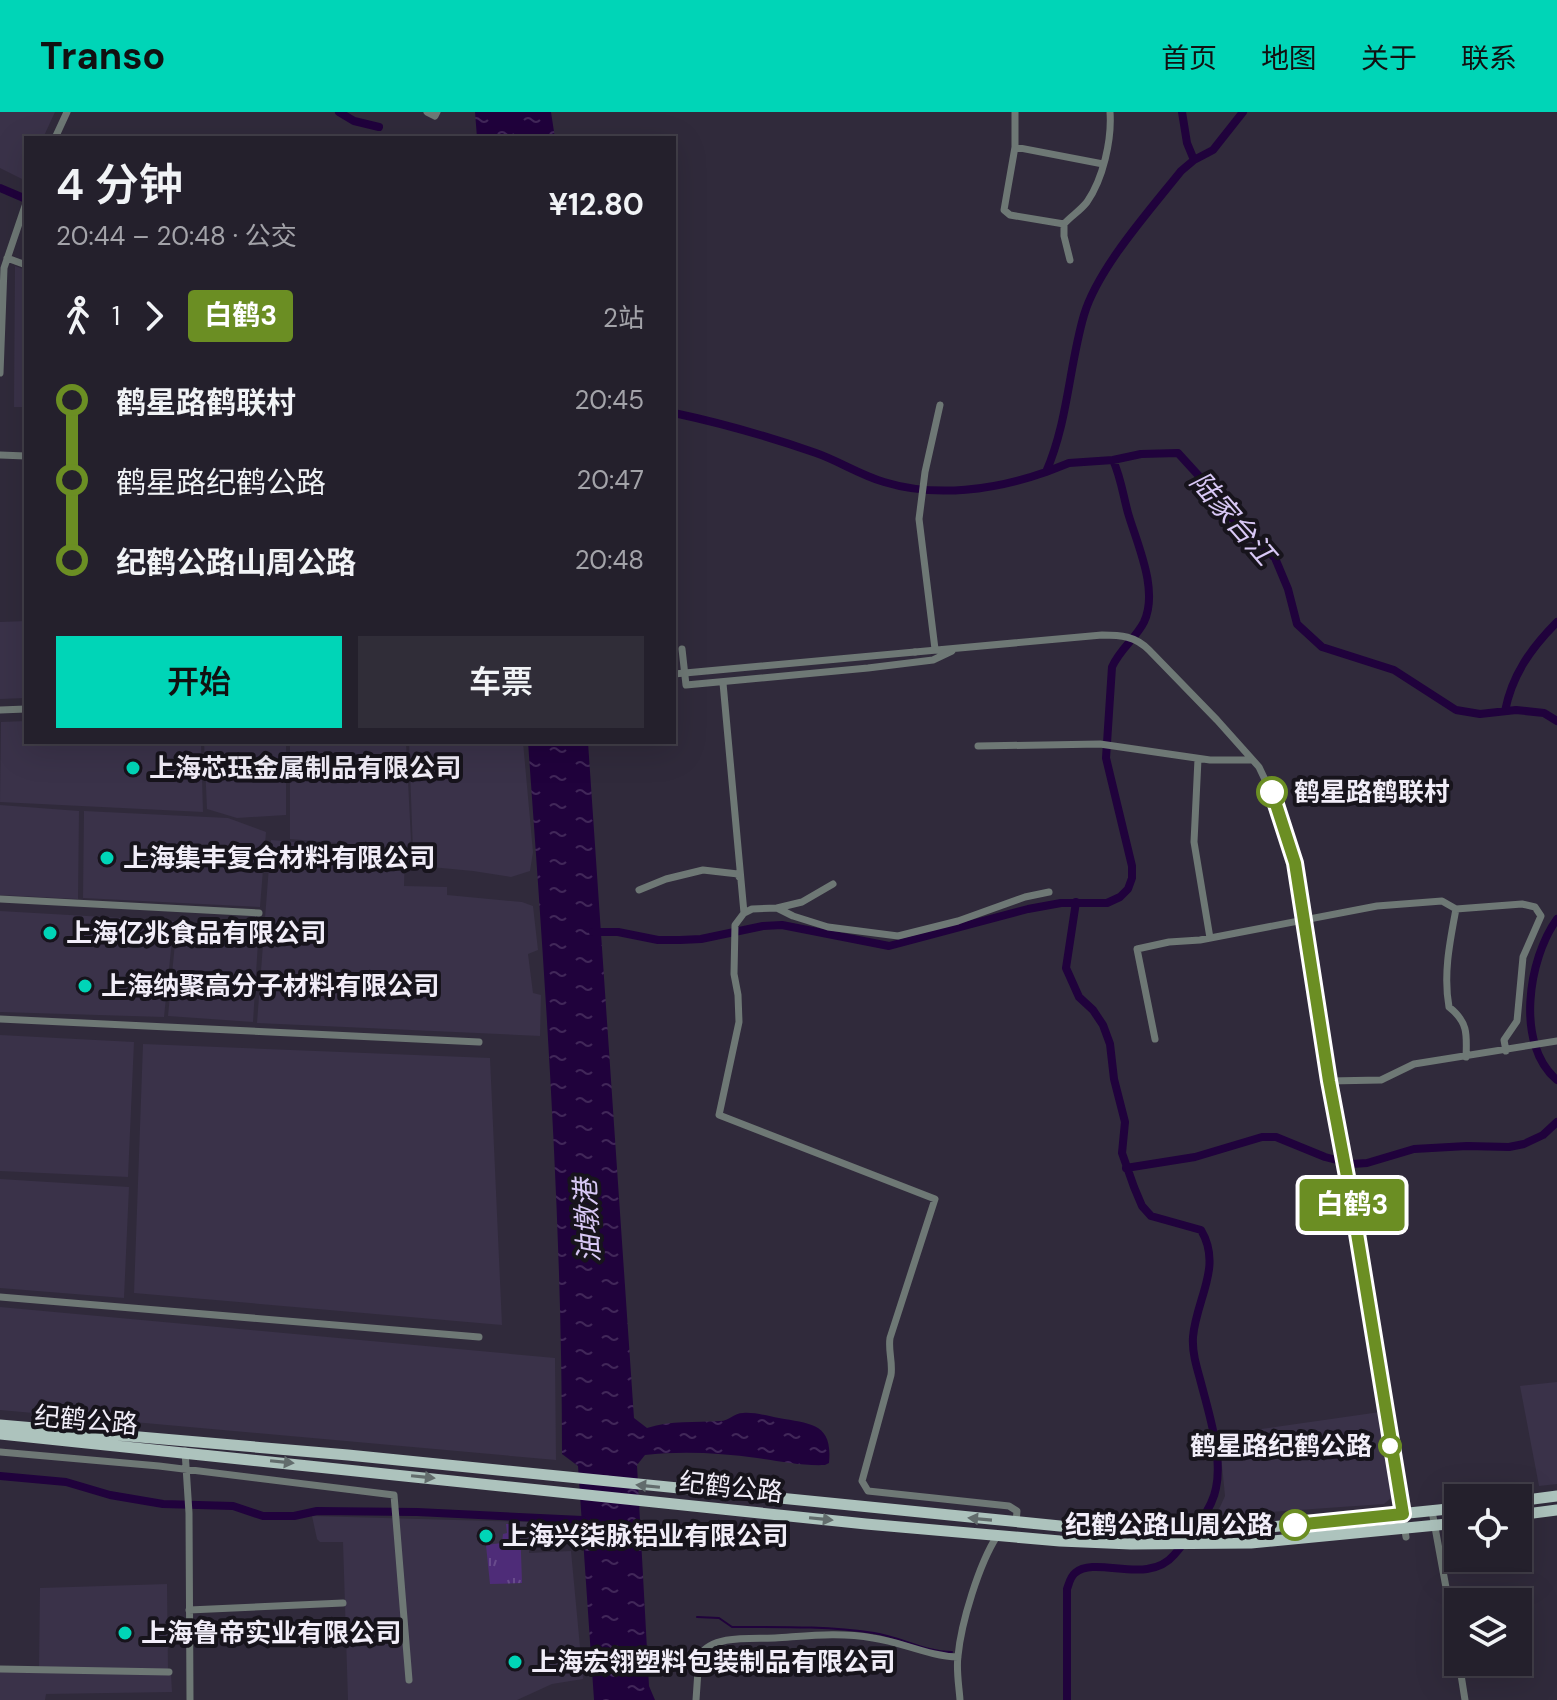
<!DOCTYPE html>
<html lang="zh">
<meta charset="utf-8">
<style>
:root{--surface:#24202c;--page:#302d38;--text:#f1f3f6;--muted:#a3a3a9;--line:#413e48;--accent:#00d5b7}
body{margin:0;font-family:"DM Sans","Noto Sans SC",sans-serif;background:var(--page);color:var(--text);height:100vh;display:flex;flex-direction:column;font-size:30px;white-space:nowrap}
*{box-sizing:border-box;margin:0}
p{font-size:26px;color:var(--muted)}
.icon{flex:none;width:44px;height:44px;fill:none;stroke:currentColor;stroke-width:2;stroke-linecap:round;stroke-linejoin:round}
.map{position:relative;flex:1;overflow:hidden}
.panel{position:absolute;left:24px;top:24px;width:652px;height:608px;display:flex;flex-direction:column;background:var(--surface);border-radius:0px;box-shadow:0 8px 32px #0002,0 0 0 2px var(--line)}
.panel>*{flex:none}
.badge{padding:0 16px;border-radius:6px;font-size:28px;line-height:52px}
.buttons{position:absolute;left:1444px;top:1372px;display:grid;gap:16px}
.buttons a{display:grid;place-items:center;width:88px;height:88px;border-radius:0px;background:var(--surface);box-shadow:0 8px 32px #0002,0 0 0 2px var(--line);font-size:40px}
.map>.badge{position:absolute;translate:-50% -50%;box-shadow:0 0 0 4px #fff}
.legs{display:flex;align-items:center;gap:12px;height:88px;padding:0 32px;font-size:26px}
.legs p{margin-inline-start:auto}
.headline{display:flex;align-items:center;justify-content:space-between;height:136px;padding:0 32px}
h1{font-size:44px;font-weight:600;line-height:60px}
.primary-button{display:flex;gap:16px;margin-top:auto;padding:16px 32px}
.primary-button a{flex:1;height:92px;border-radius:0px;background:var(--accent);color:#111;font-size:32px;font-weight:600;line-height:92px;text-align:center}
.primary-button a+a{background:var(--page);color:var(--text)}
ul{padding:0 32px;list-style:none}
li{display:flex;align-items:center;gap:28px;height:80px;font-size:30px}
li i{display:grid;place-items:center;width:12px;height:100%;margin:0 10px;background:currentColor}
li i::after{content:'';width:20px;height:20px;margin:-10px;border:6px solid;border-radius:50%;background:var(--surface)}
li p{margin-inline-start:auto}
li:first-child i{background:linear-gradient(#0000 50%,currentColor 0)}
li:last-child i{background:linear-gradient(currentColor 50%,#0000 0)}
header{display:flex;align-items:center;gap:48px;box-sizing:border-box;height:112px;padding:0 40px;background:var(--accent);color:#111}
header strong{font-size:38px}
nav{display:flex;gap:44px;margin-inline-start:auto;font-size:28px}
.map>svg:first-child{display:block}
</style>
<header>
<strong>Transo</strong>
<nav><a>首页</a><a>地图</a><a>关于</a><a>联系</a></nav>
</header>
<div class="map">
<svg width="1557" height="1588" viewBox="0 0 1557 1588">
<defs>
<pattern id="grass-tufts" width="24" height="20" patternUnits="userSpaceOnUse" patternTransform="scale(2)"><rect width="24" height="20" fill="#4e2c78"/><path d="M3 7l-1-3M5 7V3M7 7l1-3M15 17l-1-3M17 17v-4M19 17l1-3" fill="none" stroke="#684b8c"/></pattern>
<pattern id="water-ripples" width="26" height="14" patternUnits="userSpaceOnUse" patternTransform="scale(2)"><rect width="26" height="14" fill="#20023c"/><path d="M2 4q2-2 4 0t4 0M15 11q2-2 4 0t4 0" fill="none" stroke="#412759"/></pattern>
</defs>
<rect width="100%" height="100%" fill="#302a3b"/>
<!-- built -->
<path fill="#3a3249" d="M0 0H55L43 26H26L24 68 0 56Z
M15 154 26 158V295H14Z
M26 509V586L0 587V510Z
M26 609V630H201L203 700 0 690 1 610Z
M204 630H286V703L237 706 207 697Z
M290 630H406L411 728 408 737 290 727Z
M409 630H523L533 740 530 759 511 765 473 759 410 753 408 741 413 740Z
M0 693 79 699 78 787 0 783Z
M84 699 228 706 266 720 260 795 83 786Z
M271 728 405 739 404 774 447 775V783L522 790 533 794 538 838 528 842 533 881 541 883 540 924 257 911Z
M0 799 174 809 164 905 0 900Z
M177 810 259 814 253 910 168 904Z
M0 923 134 930 128 1065 0 1059Z
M143 932 490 946 502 1213 134 1181Z
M0 1067 129 1075 124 1186 0 1176Z
M0 1195 555 1246 556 1348 0 1298Z
M1557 1270V1372L1539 1374 1520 1274Z
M1380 1300 1391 1378V1386L1384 1392 1213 1404 1220 1395 1225 1384 1219 1323Z
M312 1404 529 1410V1441L571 1439 583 1567 552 1572 517 1588H348L343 1430H320L317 1427Z
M167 1472 168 1558 39 1556 40 1476Z
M0 1560 171 1562 172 1580 46 1582 45 1588H0Z"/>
<!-- grass -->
<path fill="url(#grass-tufts)" d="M506 1412H520L522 1471 490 1472 486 1433 502 1431 503 1422 507 1421Z"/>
<!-- water -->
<path fill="url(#water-ripples)" d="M475 0H551L555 26H477Z
M528 630H588L634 1306 647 1316C672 1308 694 1311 720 1309 729 1309 734 1301 743 1301 754 1300 768 1304 779 1306 811 1312 833 1311 829 1351L825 1353C802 1354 780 1349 757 1346 720 1341 682 1339 645 1343L637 1353 649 1574 655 1588H594L578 1354 562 1342C562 1105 545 867 528 630Z"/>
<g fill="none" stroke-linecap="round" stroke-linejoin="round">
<!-- stream -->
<path stroke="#20023c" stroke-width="2" d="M697 1505 719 1506 732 1515C780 1515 827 1514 874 1521 901 1525 925 1540 952 1540"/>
<!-- canal -->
<path stroke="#20023c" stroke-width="8" d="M339 0 354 9 379 15
M1182 0 1187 31 1194 48
M0 76 26 87
M674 301C721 311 770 325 816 341 839 349 860 363 884 370 936 386 995 378 1046 360 1068 310 1069 254 1084 203 1098 156 1150 98 1181 59L1194 48 1213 38 1243 0
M1046 360 1069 351 1113 348 1141 342 1178 341 1199 364 1221 396 1275 446 1288 477 1297 512 1322 535 1394 558 1456 598 1480 602 1516 598 1544 601 1557 609
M1505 599C1512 563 1531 536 1557 510
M1557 807C1528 847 1515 933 1557 968
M593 820H618L658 828H680L701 827 763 814 782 813 889 834 1028 797 1061 791H1107L1120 785 1128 777 1132 766V754L1106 646 1112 555C1120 537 1136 526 1144 510 1159 478 1137 432 1128 401 1123 383 1121 366 1113 348
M1126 1056 1195 1045 1262 1025H1276L1325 1045 1352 1052 1367 1051 1414 1037 1467 1034 1509 1035 1524 1032 1543 1023 1557 1010
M0 1364 66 1370 110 1383 163 1392 233 1394 263 1404H294L317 1399 417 1400 582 1408
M1067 1588V1477C1069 1472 1070 1465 1075 1461 1096 1443 1148 1474 1174 1443 1189 1425 1212 1399 1216 1376 1223 1344 1208 1298 1200 1267 1196 1253 1192 1239 1193 1225 1196 1187 1223 1155 1201 1118L1151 1104 1142 1094 1134 1075 1122 1041 1125 1010 1114 967 1110 932 1103 913 1093 898 1079 885 1066 856 1076 790"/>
<!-- street -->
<path stroke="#6e7875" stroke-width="7" d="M427 0 435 4 437 0
M1015 0V35L1004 98 1010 103 1064 112
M55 26 67 0
M1015 35 1103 52
M7 146 26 153
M1070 148 1064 124V112C1071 104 1080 99 1087 90 1103 67 1112 28 1110 0
M0 261 4 156 26 91
M0 343 26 344
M682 537 686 573 868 556 933 548 952 539
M935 537 919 407 925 360 940 293
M915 540 1102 523C1121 523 1135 524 1149 538L1217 608 1259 655 1278 695 1291 732 1406 1425
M723 571 744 801 735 813 734 862 738 883 739 910 719 1003 935 1087 890 1226C888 1239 893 1250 891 1263L862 1369 868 1379 1009 1394 1017 1399 1016 1411
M0 598 26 597
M978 634 1100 632 1210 648H1252
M1198 647 1194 730 1210 826
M639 778 666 767 703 758 738 762 739 765
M0 787 259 801
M777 796 802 790 833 772
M1456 797C1450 829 1443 862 1449 895 1468 910 1467 922 1466 945
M744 801 752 797 777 796 793 804 828 815 898 824 958 809 1025 785 1049 780
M0 907 479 930
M1155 927 1137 837 1169 830 1200 828 1377 794 1442 789 1456 797 1522 792 1535 795 1541 804 1523 845 1517 909 1504 928 1506 939
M1329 969 1381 968 1414 952 1557 929
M0 1185 479 1225
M185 1339 189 1401 190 1588
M0 1340 159 1354 394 1383 409 1568
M1432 1399 1458 1541
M189 1498 343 1491
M1459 1550 1465 1588
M0 1557 169 1560
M696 1588 699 1544C713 1522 753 1527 775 1526 808 1524 839 1520 873 1526 902 1530 928 1544 958 1545
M960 1588C959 1574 956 1558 958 1544 961 1511 979 1452 997 1424"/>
<!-- primary -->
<path stroke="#adc3bd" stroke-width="11" d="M0 1313 348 1343 1070 1415 1261 1416 1458 1396
M0 1322 866 1412 1060 1429 1131 1432 1251 1431 1458 1411
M1518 1389 1557 1384
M1518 1403 1557 1398"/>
<!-- street-bridge -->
<path stroke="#6e7875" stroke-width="7" d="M674 562 915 540"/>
</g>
<!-- one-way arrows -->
<defs><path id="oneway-solid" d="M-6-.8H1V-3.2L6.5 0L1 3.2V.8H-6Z" transform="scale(2)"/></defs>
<g fill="#626c6c">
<use href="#oneway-solid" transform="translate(282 1350) rotate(6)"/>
<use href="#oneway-solid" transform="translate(423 1365) rotate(6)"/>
<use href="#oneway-solid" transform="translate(648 1374) rotate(-174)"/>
<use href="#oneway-solid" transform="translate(821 1407) rotate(6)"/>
<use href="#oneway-solid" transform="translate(980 1407) rotate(-175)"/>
</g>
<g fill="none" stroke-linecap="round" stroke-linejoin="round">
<defs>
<path id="line-1" d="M1272 680 1295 751 1329 969 1352 1091 1403 1402 1295 1413"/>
</defs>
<!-- line-1 casing -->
<use href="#line-1" stroke="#fff" stroke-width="18"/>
<!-- line-1 -->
<use href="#line-1" stroke="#6b8e23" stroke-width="12"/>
</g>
<!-- markers -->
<g fill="#00d5b7" stroke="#17141c" stroke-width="3">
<circle cx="133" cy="656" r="8"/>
<circle cx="107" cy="746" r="8"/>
<circle cx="50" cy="821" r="8"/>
<circle cx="85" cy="874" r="8"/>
<circle cx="486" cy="1424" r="8"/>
<circle cx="125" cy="1521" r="8"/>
<circle cx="515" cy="1550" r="8"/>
</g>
<g fill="#fff" stroke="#6b8e23" stroke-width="4">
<circle cx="1272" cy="680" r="14"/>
<circle cx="1390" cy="1334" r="10"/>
<circle cx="1295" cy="1413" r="14"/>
</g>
<g text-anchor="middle" stroke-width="8" stroke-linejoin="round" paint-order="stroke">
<!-- poi labels -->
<g font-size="26" font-weight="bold" fill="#f1edf8" stroke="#17141c" text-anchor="start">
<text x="149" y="665">上海芯珏金属制品有限公司</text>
<text x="123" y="755">上海集丰复合材料有限公司</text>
<text x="66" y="830">上海亿兆食品有限公司</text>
<text x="101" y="883">上海纳聚高分子材料有限公司</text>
<text x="502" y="1433">上海兴柒脉铝业有限公司</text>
<text x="141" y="1530">上海鲁帝实业有限公司</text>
<text x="531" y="1559">上海宏翎塑料包装制品有限公司</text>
</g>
<!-- stop labels -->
<g font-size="26" font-weight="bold" fill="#f1edf8" stroke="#17141c" text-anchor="end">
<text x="1294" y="689" text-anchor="start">鹤星路鹤联村</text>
<text x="1372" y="1343">鹤星路纪鹤公路</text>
<text x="1273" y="1422">纪鹤公路山周公路</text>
</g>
<!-- street labels -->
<g font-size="26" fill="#f1edf8" stroke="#17141c">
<text transform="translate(86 1308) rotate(5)" y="9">纪鹤公路</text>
<text transform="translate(731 1375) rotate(6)" y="9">纪鹤公路</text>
</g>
<!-- water labels -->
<g font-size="28" font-style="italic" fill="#d8c8f5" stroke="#17141c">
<text transform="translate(1233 406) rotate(49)" y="10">陆家台江</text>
<text transform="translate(587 1109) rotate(-93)" y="10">油墩港</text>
</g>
</g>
</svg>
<div class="buttons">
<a><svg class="icon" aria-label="locate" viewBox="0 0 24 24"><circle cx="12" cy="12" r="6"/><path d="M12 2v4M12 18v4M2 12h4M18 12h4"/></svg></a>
<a><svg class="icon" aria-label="layers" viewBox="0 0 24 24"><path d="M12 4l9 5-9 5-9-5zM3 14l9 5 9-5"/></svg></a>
</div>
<b class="badge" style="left:1352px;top:1093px;background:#6b8e23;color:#fff">白鹤3</b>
<section class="panel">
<div class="headline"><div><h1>4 分钟</h1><p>20:44 – 20:48 · 公交</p></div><b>¥12.80</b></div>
<div class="legs"><svg class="icon" aria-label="walk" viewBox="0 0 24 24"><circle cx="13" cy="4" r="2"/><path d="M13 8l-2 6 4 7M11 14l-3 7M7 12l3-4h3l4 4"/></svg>1<svg class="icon" aria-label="forward" viewBox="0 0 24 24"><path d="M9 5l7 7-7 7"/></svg><b class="badge" style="background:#6b8e23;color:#fff">白鹤3</b><p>2站</p></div>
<ul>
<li><i style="color:#6b8e23"></i><b>鹤星路鹤联村</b><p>20:45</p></li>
<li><i style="color:#6b8e23"></i><span>鹤星路纪鹤公路</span><p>20:47</p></li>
<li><i style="color:#6b8e23"></i><b>纪鹤公路山周公路</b><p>20:48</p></li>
</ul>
<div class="primary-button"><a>开始</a><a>车票</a></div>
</section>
</div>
